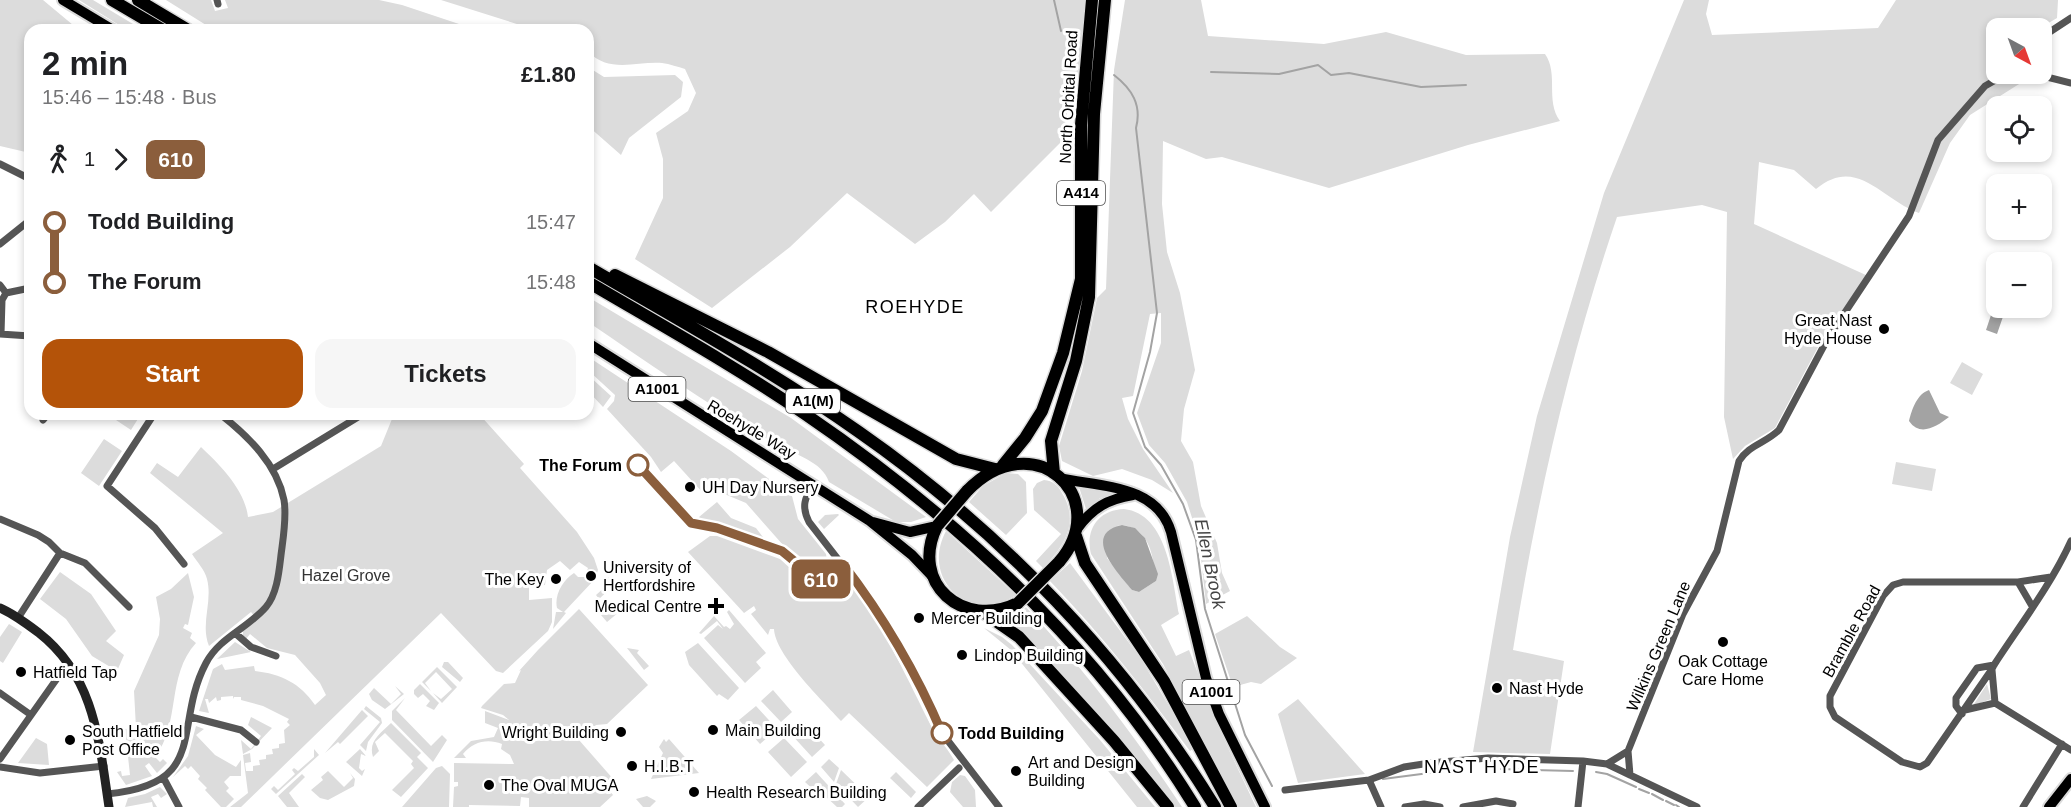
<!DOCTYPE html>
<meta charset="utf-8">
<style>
:root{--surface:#fff;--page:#f6f6f6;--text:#202124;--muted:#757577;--accent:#b45309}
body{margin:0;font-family:Helvetica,sans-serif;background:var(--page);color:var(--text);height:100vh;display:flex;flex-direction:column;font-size:22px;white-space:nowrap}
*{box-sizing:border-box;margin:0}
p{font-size:20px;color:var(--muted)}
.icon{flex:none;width:33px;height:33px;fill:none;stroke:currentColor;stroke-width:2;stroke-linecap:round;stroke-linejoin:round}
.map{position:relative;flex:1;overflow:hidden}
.details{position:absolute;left:24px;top:24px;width:570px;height:396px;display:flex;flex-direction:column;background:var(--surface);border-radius:18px;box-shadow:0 3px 9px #0003}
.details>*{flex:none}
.badge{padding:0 12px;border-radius:9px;font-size:21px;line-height:39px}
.needle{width:39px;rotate:139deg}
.fabs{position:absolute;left:1986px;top:18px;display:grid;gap:12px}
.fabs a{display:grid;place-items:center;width:66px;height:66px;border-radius:12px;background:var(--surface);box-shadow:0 3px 9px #0003;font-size:30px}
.map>.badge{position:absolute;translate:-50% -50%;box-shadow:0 0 0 3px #fff}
.legs{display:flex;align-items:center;gap:9px;height:66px;padding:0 18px;font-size:20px}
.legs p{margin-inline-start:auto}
.headline{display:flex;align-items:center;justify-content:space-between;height:102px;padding:0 18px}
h1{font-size:33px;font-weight:700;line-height:45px}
.cta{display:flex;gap:12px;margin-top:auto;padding:12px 18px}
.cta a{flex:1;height:69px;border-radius:18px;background:var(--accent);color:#fff;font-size:24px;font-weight:700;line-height:69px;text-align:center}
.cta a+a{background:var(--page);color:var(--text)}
ul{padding:0 18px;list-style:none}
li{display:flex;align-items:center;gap:21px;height:60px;font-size:22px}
li i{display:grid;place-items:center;width:9px;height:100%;margin:0 8px;background:currentColor}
li i::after{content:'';width:15px;height:15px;margin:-8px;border:4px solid;border-radius:50%;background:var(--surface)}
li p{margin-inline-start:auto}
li:first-child i{background:linear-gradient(#0000 50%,currentColor 0)}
li:last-child i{background:linear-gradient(currentColor 50%,#0000 0)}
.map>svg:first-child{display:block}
</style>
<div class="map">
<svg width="2071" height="807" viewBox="0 0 2071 807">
<rect width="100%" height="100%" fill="#fff"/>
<!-- green -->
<path fill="#dcdcdc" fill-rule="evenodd" d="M0 0H43L79 30H30V153L0 146Z
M79 0H93L143 30H127Z
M166 0H211L215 11 228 8 225 0H379L402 5 477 30H214Z
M441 0H1086L1078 74H1074L1062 141 991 212 974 194 945 222 915 244 847 193 790 247 712 308 635 259 663 198V159L656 133 688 111 696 93 685 69C678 67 670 64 662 63 637 61 608 74 588 51V30H536Z
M1125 0H1201L1208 36 1324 44 1386 32 1466 55 1545 54C1559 74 1545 100 1560 121L1468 145 1329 188 1222 157 1206 159 1163 141 1162 204 1167 252 1180 293 1195 370 1184 409 1181 441 1193 462 1201 506 1217 543 1222 573 1230 591 1206 604 1199 540 1187 502 1165 463 1149 445 1137 413 1161 343V313L1150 314 1133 396 1122 398 1128 419 1143 449 1173 493 1152 480 1122 469 1093 476 1062 461 1059 446 1082 371 1097 298 1106 289 1114 70Z
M1684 0H1709L1706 14 1712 35 1878 28 1896 0H2058L2057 18 2040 28H1996V74H2022L2027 79 1970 115 1950 143 1919 213C1881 199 1857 155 1816 189L1794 170 1759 162 1754 224 1868 276 1825 334 1775 428 1745 446 1733 459 1724 417 1727 212 1702 205 1617 217C1569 357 1536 504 1513 650L1564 661 1550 754 1473 752 1510 537 1537 416 1604 193Z
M588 67 604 77 675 75 683 82 681 97 629 138 621 155 588 126Z
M588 297 791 418 926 517 911 522H896L829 482C822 461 795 455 776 444 711 407 650 364 588 322Z
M593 360 731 451 792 496 798 519 826 554 827 560 824 567 815 570 783 545 746 503 722 493 704 477 709 486 703 493 674 461 661 472 651 457 607 409 614 401 615 395 590 372Z
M1962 362 1983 374 1972 395 1950 383Z
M588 375 611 396 603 407 588 391Z
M120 414H141L131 430 116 420Z
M394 414H479L524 464 520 468 577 532 594 558 598 570 595 579 564 612 566 613 553 629 556 612H563L557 608C554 595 563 580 574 573L578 577H585L588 568 579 562 570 570 560 561 547 570 545 585 529 586V600L552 598V622L548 631 503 673 496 671 441 613 241 807H230L248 793 243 755 250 753 251 762 245 763 246 771H253V766L260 765 259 760 266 759V755L273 754 272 749 279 748V744L285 743 284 730 290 725 287 722 289 719 263 706 241 700V697H234L233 699V696L221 697V700L217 701 216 697 209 703 208 699H205L209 713 199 711 213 669 222 664 225 670 254 666 255 671C281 674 300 683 315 705L326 695 320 683 295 655 267 648 250 634 246 639 243 637V630L257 619 251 612 209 646C200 624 213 602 207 579 205 570 197 562 192 554L223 533 150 473 157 463 178 477 201 447C220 465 245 490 248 517L273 512 381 446Z
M104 439 122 451 99 486 81 473Z
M1896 462 1936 469 1932 491 1892 484Z
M1006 473 1018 474 1026 482 1027 513 1006 535 969 502 983 486Z
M1044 480C1053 481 1058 485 1062 493 1080 522 1064 547 1043 568L1036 561 1061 534 1034 510 1033 489 1037 483Z
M1082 486 1115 491 1114 494 1100 498 1086 509 1079 487Z
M717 502 731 518 756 528 766 541 702 521 699 517Z
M1124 509C1168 514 1172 579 1179 614L1161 625 1176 656 1189 650 1219 729 1256 807H1237L1163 664 1091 554C1085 530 1098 510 1124 509ZM1122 525C1151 529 1153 557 1156 581L1139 592 1132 590 1107 558 1117 526Z
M825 515 838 514 839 515 824 529 818 522Z
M946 531 1016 595C970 625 920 580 946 531Z
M710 536H717L780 559 813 589 823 590 841 581C868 588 918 702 933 729 939 740 948 749 954 760L927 787 849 713 841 721C823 701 775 655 774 629H770L768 635 751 614 756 610 754 606 744 613 688 552Z
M1070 563 1141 659 1194 748 1190 751C1146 692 1102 635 1050 581Z
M60 572 91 594 116 631 106 641 124 655 117 671 92 656 66 619 40 599Z
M188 573 194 597 188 625 185 624 183 628 192 633 190 638 196 643C166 676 181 723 155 757L160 762 163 759 167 763 157 773 149 763 145 766 152 776 126 785 117 772 121 771 122 776 130 775 125 729 136 728 134 691 159 635 160 619 156 597 171 589Z
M609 577 615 584 599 599 596 595 605 587 602 583Z
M601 603 619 612 607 622 595 608Z
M1026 607C1084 669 1135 736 1182 807H1174L1132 754 1012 621Z
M579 609 648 685 607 724 596 725 579 740 614 780 607 787 613 795 600 807H529V798L521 797 520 806 469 805V807H453L454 787 458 786V782H454V763L514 764 510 755 501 749 502 744C487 738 473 742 463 754L466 758H454L471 741 494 737 498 728 485 723V711L509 720 503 715 481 708 482 706 504 684 515 683 521 670 519 671 538 650 545 657 538 650Z
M729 610 766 653 756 662 761 668 745 683 704 638 718 625 723 629 717 621 701 634 699 633 714 616 724 627 726 626 730 629 734 624 727 612Z
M1247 616 1280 647 1297 658 1261 684 1251 682 1233 687 1215 634Z
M9 624 22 632 3 663 0 661V637Z
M984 628 1002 637 1012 645 1100 740 1155 807H1137L1011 650Z
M235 642 251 652 217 659Z
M698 643 739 688 728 700 719 694 717 696 689 665 685 652Z
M627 648 639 650 637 653 649 666 644 670Z
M444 662H448L463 678 460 682 442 667Z
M437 667 457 687 442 703 433 693 441 699 452 689 436 672 425 683 431 691 422 682Z
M384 676 374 688 391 704 401 694 395 686 404 694 385 709 372 700 369 694Z
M420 684 439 703 434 710 426 706 430 701 423 694 418 698 414 694V690Z
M1987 684 1991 699 1975 705 1974 704Z
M773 690 792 712 781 722 761 701Z
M405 698 396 710 431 746 442 735 447 740 433 762 392 720V711Z
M1298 699 1365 774 1298 783 1278 714Z
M366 706 381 718 382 723 368 742 366 751 360 745 380 722 364 709Z
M756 706 777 729 760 744 739 720Z
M362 710 368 716 340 744 338 742 325 753Z
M251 717 272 728 252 749 243 754 241 740 251 749 261 736 248 725Z
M803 721 825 745 812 757 790 733Z
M391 723 421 753 417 757 428 768 401 797 392 790 414 768 411 764 413 761 385 733 375 742 379 751 373 757C368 741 380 734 391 723Z
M196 726 204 729 196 735 215 755 236 767 241 760V776H230L224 782 229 788 226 791 234 799 226 807H221L205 790 207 788 198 779 200 776 191 766 188 769 185 766 173 777 188 756Z
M36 738 47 744 49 765 18 763Z
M784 738 807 762 791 777 768 752Z
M664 739 666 742 669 739 699 773 651 779 663 753 659 747Z
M314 749 319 755 276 794 271 789 274 786 278 790 295 774 292 770 294 768 298 771 314 757Z
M360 749 366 756 361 754 359 768 362 771 365 769 362 776 346 762Z
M829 759 839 768 834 782 821 767Z
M442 766 450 774 449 807H402L436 768Z
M841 770 869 797 858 807 836 784Z
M328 771 344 787 353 778 350 773 355 779 354 786 328 800 320 798 311 790 323 780 321 777Z
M816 772 845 804 842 807H837L823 794 820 796 805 782Z
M896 772 916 792 911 798 890 778Z
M302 774 305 777 289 793 299 807H287L278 796Z
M960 775 965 776 975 790 976 807H963L950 792 952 782Z
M160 787 167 794 161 798 158 794 151 797 157 807H153L152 802 125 807 128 798 145 794Z
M647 796 656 801 650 807H643L636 799Z"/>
<!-- water -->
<path fill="#a3a3a3" d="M1995 303 1996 308H2006L1997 334 1986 330Z
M1929 390 1940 413 1949 417C1936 427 1920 437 1909 421 1912 409 1917 394 1929 390Z
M1122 525 1135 528 1145 538 1158 574 1156 581 1139 592 1132 590C1119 574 1080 534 1122 525Z"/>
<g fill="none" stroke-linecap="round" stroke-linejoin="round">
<!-- stream -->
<path stroke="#a3a3a3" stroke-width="2" d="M1054 0 1061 31
M1211 72 1279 74 1318 65 1331 75 1349 73 1421 87 1466 85
M1114 75C1132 89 1142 105 1136 128L1157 313 1150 352 1133 413 1145 447 1161 465 1183 504 1196 540 1205 609 1245 735 1272 786
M1501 769 1573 771
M1596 772 1607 774 1636 787
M1383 779 1460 769
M1639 789 1649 793
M1652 794 1663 800
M1666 801 1674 805
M1676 805 1679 807"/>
<defs>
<path id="primary" d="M63 0 113 30
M588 343 870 521 912 555 933 577
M1059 478C1099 487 1157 484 1171 532L1206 678 1219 714 1265 807
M873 522 910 532 937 526
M1077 529C1092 508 1108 499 1133 495
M2049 807 2071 779"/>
<path id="highway" d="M112 0 163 30
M138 0 188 30
M588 267C679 320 772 371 859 432 1001 531 1124 659 1215 807
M615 275 768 352 956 459 995 469
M588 282C661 325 735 366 805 414 959 519 1097 647 1195 807
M1003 465 1025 438 1042 411 1063 353 1081 279V125L1092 0
M1054 473 1051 441 1076 361 1089 297 1094 114 1105 0
M967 491C1034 422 1114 498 1059 562
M937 526C909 583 963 630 1018 603
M1076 536 1085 563 1164 681 1231 807
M983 612 1019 637 1114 741 1168 807"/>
</defs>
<!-- primary casing -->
<use href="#primary" stroke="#dbdbdb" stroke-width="14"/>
<!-- highway casing -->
<use href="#highway" stroke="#dbdbdb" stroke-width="15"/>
<!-- street -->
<path stroke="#555" stroke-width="7" d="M217 0 218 4
M2042 37 2071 18
M2035 74 2071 83
M0 164 30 179
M0 244 30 220
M0 285 6 293
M0 334 30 336
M1 334 2 300 6 293 30 288
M154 414 107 486 155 528 184 564
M43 420 48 414
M273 469 363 414
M813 484C805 498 801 506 809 522L872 603 921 686 942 733 999 807
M0 519 38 535 49 542 60 553 85 563 129 607
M2018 582 2051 577
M2032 606 2018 582H1903L1893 585 1883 596 1830 696V707L1835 717 1902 762 1920 767 1927 763 1992 669 1994 665C2020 625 2051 585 2071 541
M18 618 60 553
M235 633 251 647 276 656
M1992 670 1995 703
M0 693 31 715
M1965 710 1995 703 2071 750
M1962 714 1956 706V698L1977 668 1994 665
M191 717 241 730 256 742
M0 759 63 670 70 665
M1607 764 1628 751
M0 767 40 773 104 766
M1630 775 1628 751 1683 614 1717 551 1739 461C1749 445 1766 443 1779 430L1828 338 1909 216 1938 140 1985 86 2006 74
M163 777 179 807
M1369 780 1381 807
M1285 790 1369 780 1404 767 1430 763 1488 758 1583 761 1607 764 1697 807
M107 794C211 784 172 727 206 663 219 638 248 628 266 607 277 594 279 572 281 555 283 539 287 517 284 500 277 464 248 436 220 414
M918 807 959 768
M1405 807 1424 804 1440 807
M1463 807 1496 801 1513 804
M1578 807 1583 761
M2023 807 2062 744"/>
<!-- secondary -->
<path stroke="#222" stroke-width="9" d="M0 608C14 614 27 624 39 633 95 677 99 741 109 807"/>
<!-- primary -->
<use href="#primary" stroke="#000" stroke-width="10"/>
<!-- highway -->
<use href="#highway" stroke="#000" stroke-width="12"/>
<defs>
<path id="highway-bridge" d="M937 526 967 491
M1018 603 1059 562"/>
</defs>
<!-- highway-bridge casing -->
<use href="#highway-bridge" stroke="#dbdbdb" stroke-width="15" stroke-linecap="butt"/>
<!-- highway-bridge -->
<use href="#highway-bridge" stroke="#000" stroke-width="12"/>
</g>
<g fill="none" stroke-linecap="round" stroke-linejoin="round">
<defs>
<path id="line-1" d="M638 465 691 523 717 528 782 551 816 579 826 577 843 564C883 616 916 672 942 733"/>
</defs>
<!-- line-1 casing -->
<use href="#line-1" stroke="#fff" stroke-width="14"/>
<!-- line-1 -->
<use href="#line-1" stroke="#8b5e3c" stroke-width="9"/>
</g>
<!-- markers -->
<g fill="#000" stroke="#fff" stroke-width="2">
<circle cx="1884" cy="329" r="6"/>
<circle cx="690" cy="487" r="6"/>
<circle cx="591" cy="576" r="6"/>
<circle cx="556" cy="579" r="6"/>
<path d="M713 597h6v6h6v6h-6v6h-6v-6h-6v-6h6z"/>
<circle cx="919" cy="618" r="6"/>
<circle cx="1723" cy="642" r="6"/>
<circle cx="962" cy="655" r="6"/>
<circle cx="21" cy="672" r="6"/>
<circle cx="1497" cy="688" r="6"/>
<circle cx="713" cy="730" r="6"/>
<circle cx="621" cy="732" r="6"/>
<circle cx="70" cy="740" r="6"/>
<circle cx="632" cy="766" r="6"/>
<circle cx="1016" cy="771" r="6"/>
<circle cx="489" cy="785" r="6"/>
<circle cx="694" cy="792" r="6"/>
</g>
<g fill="#fff" stroke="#8b5e3c" stroke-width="3">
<circle cx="638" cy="465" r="10"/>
<circle cx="942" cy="733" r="10"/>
</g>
<g text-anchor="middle" stroke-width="6" stroke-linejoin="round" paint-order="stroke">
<!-- shield labels -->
<g fill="#fff" stroke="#4c4c4c" stroke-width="1.5">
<rect x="1057" y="181" width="48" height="24" rx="4.5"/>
<rect x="628.5" y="377" width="57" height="24" rx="4.5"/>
<rect x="786" y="389" width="54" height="24" rx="4.5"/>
<rect x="1182.5" y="680" width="57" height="24" rx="4.5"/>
</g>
<g font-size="15" font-weight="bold" fill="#000">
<text x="1081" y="198">A414</text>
<text x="657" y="394">A1001</text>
<text x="813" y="406">A1(M)</text>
<text x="1211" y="697">A1001</text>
</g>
<!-- street labels -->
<g font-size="16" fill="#000" stroke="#fff">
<text transform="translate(1068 97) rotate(-87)" y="6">North Orbital Road</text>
<text transform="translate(752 429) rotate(31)" y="6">Roehyde Way</text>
<text transform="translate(1851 631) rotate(-61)" y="6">Bramble Road</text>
<text transform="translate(1658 646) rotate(-67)" y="6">Wilkins Green Lane</text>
</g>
<!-- poi labels -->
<g font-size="16" fill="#000" stroke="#fff" text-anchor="start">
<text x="1872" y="326" text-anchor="end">Great Nast<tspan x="1872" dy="18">Hyde House</tspan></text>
<text x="702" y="493">UH Day Nursery</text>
<text x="603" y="573">University of<tspan x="603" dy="18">Hertfordshire</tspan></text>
<text x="544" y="585" text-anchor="end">The Key</text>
<text x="702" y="612" text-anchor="end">Medical Centre</text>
<text x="931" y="624">Mercer Building</text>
<text x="974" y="661">Lindop Building</text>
<text x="1723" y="667" text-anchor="middle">Oak Cottage<tspan x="1723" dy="18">Care Home</tspan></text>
<text x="33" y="678">Hatfield Tap</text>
<text x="1509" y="694">Nast Hyde</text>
<text x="725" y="736">Main Building</text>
<text x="82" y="737">South Hatfield<tspan x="82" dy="18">Post Office</tspan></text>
<text x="609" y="738" text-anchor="end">Wright Building</text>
<text x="1028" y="768">Art and Design<tspan x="1028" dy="18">Building</tspan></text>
<text x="644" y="772">H.I.B.T</text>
<text x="501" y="791">The Oval MUGA</text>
<text x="706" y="798">Health Research Building</text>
</g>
<!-- stop labels -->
<g font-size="16" font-weight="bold" fill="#000" stroke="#fff" text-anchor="end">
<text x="622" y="471">The Forum</text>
<text x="958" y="739" text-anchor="start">Todd Building</text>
</g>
<!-- park labels -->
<g font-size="16" fill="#333" stroke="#fff">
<text x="346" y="581">Hazel Grove</text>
</g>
<!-- neighbourhood labels -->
<g font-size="18" letter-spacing="1.5" fill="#000" stroke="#fff">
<text x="915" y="313">ROEHYDE</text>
<text x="1482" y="773">NAST HYDE</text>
</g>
<!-- water labels -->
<g font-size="18" font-style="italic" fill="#444" stroke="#fff">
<text transform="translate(1210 564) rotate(78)" y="6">Ellen Brook</text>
</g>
</g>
</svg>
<div class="fabs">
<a><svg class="needle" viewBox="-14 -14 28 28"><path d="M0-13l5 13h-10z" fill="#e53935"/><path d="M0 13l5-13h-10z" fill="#757577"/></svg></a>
<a><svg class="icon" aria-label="locate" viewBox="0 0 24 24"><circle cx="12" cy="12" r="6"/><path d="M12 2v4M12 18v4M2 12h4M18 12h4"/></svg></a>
<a>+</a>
<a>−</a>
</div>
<b class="badge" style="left:821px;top:579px;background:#8b5e3c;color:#fff">610</b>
<section class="details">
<div class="headline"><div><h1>2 min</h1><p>15:46 – 15:48 · Bus</p></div><b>£1.80</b></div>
<div class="legs"><svg class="icon" aria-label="walk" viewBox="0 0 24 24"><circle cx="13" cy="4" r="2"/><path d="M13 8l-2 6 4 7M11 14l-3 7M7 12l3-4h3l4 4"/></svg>1<svg class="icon" aria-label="forward" viewBox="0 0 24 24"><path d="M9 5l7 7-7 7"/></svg><b class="badge" style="background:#8b5e3c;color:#fff">610</b></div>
<ul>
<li><i style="color:#8b5e3c"></i><b>Todd Building</b><p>15:47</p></li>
<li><i style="color:#8b5e3c"></i><b>The Forum</b><p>15:48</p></li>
</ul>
<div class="cta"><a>Start</a><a>Tickets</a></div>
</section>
</div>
